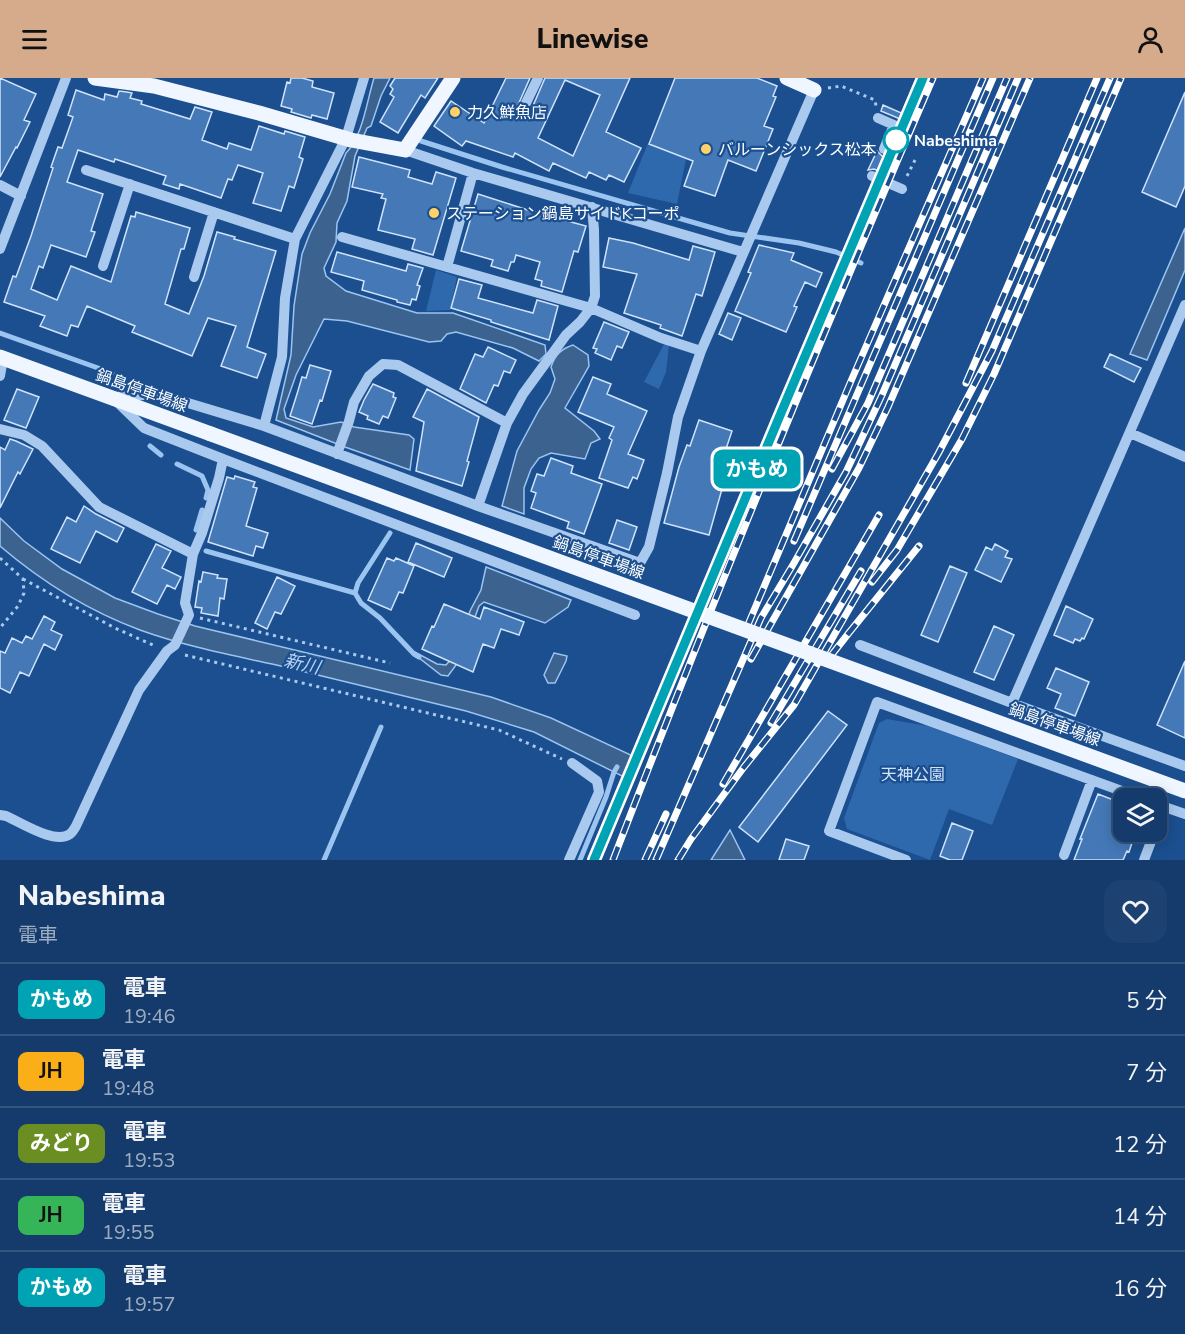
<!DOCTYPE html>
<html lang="ja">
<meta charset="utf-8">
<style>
:root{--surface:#143b6b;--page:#1d4271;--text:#f1f3f6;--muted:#9dadc1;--line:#33557e;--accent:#d6ab8b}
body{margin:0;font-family:"Nunito Sans","Noto Sans JP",sans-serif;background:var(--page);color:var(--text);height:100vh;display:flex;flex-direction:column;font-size:22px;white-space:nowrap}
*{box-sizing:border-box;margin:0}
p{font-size:20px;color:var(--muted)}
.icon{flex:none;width:33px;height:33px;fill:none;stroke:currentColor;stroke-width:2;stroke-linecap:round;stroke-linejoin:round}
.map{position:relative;height:782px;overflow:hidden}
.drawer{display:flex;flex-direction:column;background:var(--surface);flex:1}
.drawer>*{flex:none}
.badge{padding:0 12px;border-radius:9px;font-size:21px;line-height:39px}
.buttons{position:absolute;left:1113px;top:710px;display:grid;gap:12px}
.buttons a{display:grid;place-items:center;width:54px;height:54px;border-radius:12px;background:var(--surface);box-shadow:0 3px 15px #0003,0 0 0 2px var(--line);font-size:30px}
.map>.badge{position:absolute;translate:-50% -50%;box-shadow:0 0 0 3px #fff}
.round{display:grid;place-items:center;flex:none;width:63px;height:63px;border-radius:18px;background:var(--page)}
.headline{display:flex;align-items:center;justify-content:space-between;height:102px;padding:0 18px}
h1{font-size:28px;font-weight:800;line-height:45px}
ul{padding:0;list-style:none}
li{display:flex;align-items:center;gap:18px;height:72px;padding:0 18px;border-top:2px solid var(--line)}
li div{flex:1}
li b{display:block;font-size:22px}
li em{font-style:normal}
li .badge{min-width:66px;font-weight:700;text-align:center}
header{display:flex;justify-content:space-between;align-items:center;height:78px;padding:0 18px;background:var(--accent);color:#111;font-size:27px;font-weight:800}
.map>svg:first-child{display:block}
</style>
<header><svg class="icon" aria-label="menu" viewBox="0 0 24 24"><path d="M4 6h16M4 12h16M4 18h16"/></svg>Linewise<svg class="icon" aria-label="person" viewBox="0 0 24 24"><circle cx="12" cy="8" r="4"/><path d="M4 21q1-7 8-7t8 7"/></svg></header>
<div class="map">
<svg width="1185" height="782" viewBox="0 0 1185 782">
<rect width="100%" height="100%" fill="#1b4f8f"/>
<!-- green -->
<path fill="#2e69ad" d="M648 65 686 81 677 126 628 115Z
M436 192 457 199 450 232 426 233Z
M664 266 669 267 666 294 659 311 644 304Z
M887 641 928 648 1018 681 992 747 949 731 930 782 847 751 844 740 879 645Z"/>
<!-- water -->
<path fill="#3c6290" stroke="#9cc4f0" stroke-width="1.5" d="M374 0H390L381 18 371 48 367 50 355 78 347 123 337 145 336 164 324 190 326 198 346 213 417 235H453L545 267 546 276 539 283 513 270 456 254 447 256 441 263 429 264 347 243 324 241 296 297 284 331 286 340 313 349 341 344 354 349 409 357 414 361 410 392 345 369 276 342 291 277 294 228 302 176 310 155 330 116 346 75C363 58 367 22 374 0Z
M1185 150V192L1147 282 1130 276Z
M573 267 588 277 589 288 565 330 594 353 600 361 591 365 585 381 551 375 539 380 531 391 524 410V436L502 428 517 373 539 332 550 315 555 301 551 289C555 277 561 271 573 267Z
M0 440 24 463 62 491 115 520 158 536 195 548 491 619 551 640 633 678 624 699 534 654 466 633C405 618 345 604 285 589 236 578 187 569 140 552 89 533 41 503 0 468Z
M486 489 571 522 568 529 545 545 484 524 479 528 459 583 448 598 441 597 414 576 415 574 437 586 446 587 454 578 470 533 481 512Z
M554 575 567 578 566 583 555 605H548L544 597Z
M730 752 745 782H711Z"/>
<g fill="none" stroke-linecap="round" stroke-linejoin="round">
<!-- stream -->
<path stroke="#9cc4f0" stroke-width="5" d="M421 63 502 89 730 155 799 165 836 174 861 185
M0 255 112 295
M150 368 161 377
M177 386 202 398 208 412 206 420
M196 452 202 432
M390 455 358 505 355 515 361 525 380 540 414 576 419 579
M206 473 355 515
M324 782 381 649
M580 782 606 719 614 694 617 689"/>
</g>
<!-- building -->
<path fill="#4478b7" stroke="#cfe3fa" stroke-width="1.5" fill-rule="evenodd" d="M0 0 36 16 24 42 30 44 17 70 16 69 0 99Z
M291 0H302L313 3 312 9 334 15 327 41 312 37 311 40 291 34 292 31 281 28 287 4 290 5Z
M395 0H438L425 20 421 17 398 55 380 44 394 19 390 16 393 11 390 8Z
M506 0H530L518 27 519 32 525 34 529 33 532 30 545 0H630L606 54 641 70 624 104 609 97 606 102 589 94 586 100 553 85 549 93 515 75 513 79 466 63 462 68 434 48 451 23 484 45ZM565 2 600 17 573 78 538 60Z
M675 0H757L777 8 773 18 776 19 764 48 773 51 756 93 728 82 715 118 684 108 693 83 649 66Z
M76 12 104 22 105 16 117 19 119 13 127 14 132 15 130 20 142 23 141 26 190 41 195 29 212 34 202 62 227 71 229 65 251 72 259 48 284 56 285 53 305 59 299 79 303 81 294 110 289 108 281 133 253 125 263 95 238 87 232 102 228 101 221 120 180 106 179 111 163 106 166 98 115 81 114 84 78 72 67 104 103 116 91 153 95 154 86 179 51 167 43 190 39 188 31 211 57 222 71 188 111 204 131 138 135 139 136 134 190 150 184 171H181L165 226 189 236 204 198 217 154 235 159 234 161 276 173 247 269 266 276 257 300 221 288 236 248 208 240 192 278 132 254 135 248 87 228 78 249 71 247 67 258 40 248 45 238 4 224 13 198 16 199 31 158 53 90 51 89 58 69 62 70 73 39 68 37Z
M1185 14V108L1176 129 1142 114Z
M883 27 906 37 901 47 898 40 881 33Z
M877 73 882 78 889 77 881 94 874 91 868 92Z
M359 79 410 92 408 99 432 106 436 94 456 100 433 177 412 171 415 161 378 152 386 121 381 120 383 116 352 109Z
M478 116 534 134 586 148 578 174 574 173 562 214 541 208 542 203 535 201 540 184 516 177 514 184H511L508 193 491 188 493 182 461 173Z
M609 160 633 165 689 182 693 168 715 174 702 218 696 216 682 258 660 250 661 247 624 235 637 196 603 189Z
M759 167 794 175 791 182 822 195 816 209 805 204 794 228 797 229 786 254 735 233 751 195 748 194Z
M337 174 406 193 408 186 423 190 417 207 420 208 416 222 412 221 410 227 397 224V222L362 212 364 203 331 194Z
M459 201 482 207 478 220 533 235 537 222 558 228 549 262 491 244V242L451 230Z
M728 235 741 240 732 262 719 256Z
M604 244 629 254 622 270 617 268 611 282 595 275 597 271 593 270Z
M488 269 516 282 510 295 504 293 498 308 494 307 486 325 460 311 475 276 483 279Z
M1110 276 1141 290 1134 304 1104 289Z
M310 287 331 293 322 323 320 322 312 346 290 338 297 316 302 299 306 300Z
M593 299 611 306 607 316 647 333 628 376 644 382 637 401 633 399 628 410 599 400 612 362 609 360 614 349 578 334Z
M373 306 394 315 393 319 396 320 388 340 383 338 379 346 367 341 368 338 359 334 364 322Z
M17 311 39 319 26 350 4 342Z
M427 311 479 339 467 383 469 384 462 408 416 393 424 344 413 339Z
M699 342 732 353 723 380 733 383 726 405 724 404 709 457 664 445 679 389 687 367 690 368Z
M10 361 16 363 33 371 20 396 18 394 0 430V369L5 372Z
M551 380 573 388 571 395 602 406 584 456 567 450 569 444 531 430 536 415 531 413 537 396 544 398Z
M235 398 255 404 253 409 257 410 246 448 268 455 263 470 256 468 253 478 208 464 227 399 234 401Z
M84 428 96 436 124 450 117 464 96 453 80 485 51 471 67 439 76 444Z
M617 442 637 449 629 472 609 465Z
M416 465 452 480 444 499 408 484Z
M156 466 171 473 162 490 181 499 175 511 167 507 157 526 132 514Z
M995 466 1008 473 1005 479 1012 481 1001 504 975 492 986 469 992 472Z
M387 480 394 483 396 480 414 488 403 515 399 514 391 532 368 522Z
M950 488 967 495 938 564 921 557Z
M203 494 218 497 217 500 227 501 224 521 220 520 218 538 201 535 202 530 195 529 199 503 201 504Z
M277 499 295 508 281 536 275 534 267 551 255 545Z
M444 526 480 541 484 529 524 544 519 557 501 551 494 570 483 566 473 594 422 571 432 548 434 549Z
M1066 528 1093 541 1084 561 1082 560 1080 563 1075 561 1073 565 1054 557Z
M44 538 55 544 51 552 62 557 55 572 44 566 29 598 20 594 10 615 0 610V573L5 575 12 560 22 565 26 558 32 561Z
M994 548 1014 557 994 602 974 594Z
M1185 583V660L1157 647Z
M1056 590 1089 604 1075 638 1055 630 1061 616 1047 610Z
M828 633 847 647 758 764 739 749Z
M1098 716 1124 726V753H1134L1131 761 1133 762 1129 774 1127 773 1123 782H1074L1082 761H1080Z
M952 745 973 753 962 782H950L940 778Z
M786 761 809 768 804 782H779Z"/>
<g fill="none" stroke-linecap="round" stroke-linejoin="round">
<!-- path -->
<path stroke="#a9c9ee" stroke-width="3" stroke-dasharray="3 4.5" stroke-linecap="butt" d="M828 10 841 8 875 22 876 28
M907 98 915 82
M0 480 23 501 24 515 18 528 0 550
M23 501 115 550 155 568
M200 540 390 585
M185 577 499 652 562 681"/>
<!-- minor -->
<path stroke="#a9c9ee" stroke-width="10" d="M525 27 538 0
M878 40 894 47 884 71
M405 72 473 95 743 174
M86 92 295 161
M872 98 902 111
M0 107 21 118
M342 159 591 230 661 260 701 273
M0 171 66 0
M103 188 130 106
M447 189 473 95
M194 199 214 134
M0 298 3 280
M115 319 158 316 264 348 282 279 285 220 295 161 346 60 364 0
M264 348 478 428 640 485 649 469 667 395 678 339 701 273 814 12
M0 351 24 357 42 368 99 429 193 476
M1130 355 1185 379
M337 376 349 343 354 324 369 298 383 286 398 287 507 345
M223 381 635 537
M478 428 507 345 523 316 566 257 580 244 591 230 595 218 594 152 592 129
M860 567 1012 625 1185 688
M1012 625 1185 227
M1156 726 1185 736
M0 737 6 738C20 744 55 767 70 756 73 754 74 751 76 748L139 612 167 573 175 567 189 537 185 525 193 476 202 455 219 400 223 381 144 350 116 323
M1156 748 1164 728
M1064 777 1092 702
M569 782 599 714 597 703 572 685
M906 782 829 753 877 624 1141 720
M1144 782 1155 753"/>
<!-- major -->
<path stroke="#f0f6ff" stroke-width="15" d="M95 0 154 8 259 35 351 62 405 72 453 0
M787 0 814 12
M0 279 211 356"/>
<defs>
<path id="rail" d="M966 305 1097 0
M832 391 868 325 1007 0
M794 463 993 0
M872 504 897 472 962 361 994 296 1121 0
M747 549 851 303 983 0
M830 579 848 556 919 468
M751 581 859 390 888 329 1030 0
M771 645 861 493
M723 706 879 437
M594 782 781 335 923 0
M613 782C714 519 821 259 933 0
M645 782 666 736
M656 782 761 540 794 485 846 394 882 317 1018 0
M678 782 691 761 744 689 794 627 938 376 992 273 1110 0"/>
</defs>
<!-- rail casing -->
<use href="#rail" stroke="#fff" stroke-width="7"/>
<!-- rail -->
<use href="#rail" stroke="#1b4f8f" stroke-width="4.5" stroke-dasharray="14" stroke-linecap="butt"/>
<!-- major-bridge -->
<path stroke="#f0f6ff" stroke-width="15" d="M211 356 1185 713"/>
</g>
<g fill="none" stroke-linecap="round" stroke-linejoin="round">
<defs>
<path id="line" d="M594 782 781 335 923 0"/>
</defs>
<!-- line casing -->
<use href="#line" stroke="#fff" stroke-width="14"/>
<!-- line -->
<use href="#line" stroke="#00a3b4" stroke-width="9"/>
</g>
<!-- markers -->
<g fill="#ffd166" stroke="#1b4f8f" stroke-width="2">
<circle cx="455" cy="34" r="6"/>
<circle cx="706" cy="71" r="6"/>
<circle cx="434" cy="135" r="6"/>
</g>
<circle fill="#fff" stroke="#00a3b4" stroke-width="3" cx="896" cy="62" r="12"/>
<g text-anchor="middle" stroke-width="4.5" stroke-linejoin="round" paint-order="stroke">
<!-- poi labels -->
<g font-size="16" fill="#fff" stroke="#1b4f8f" text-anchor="start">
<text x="467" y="40">力久鮮魚店</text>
<text x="718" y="77">バルーンシックス松本</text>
<text x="446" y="141">ステーション鍋島サイドKコーポ</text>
</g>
<!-- stop labels -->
<g font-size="16" font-weight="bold" fill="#fff" stroke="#1b4f8f" text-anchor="start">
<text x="914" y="68">Nabeshima</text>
</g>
<!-- street labels -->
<g font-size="16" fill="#fff" stroke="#1b4f8f">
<text transform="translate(142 312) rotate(20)" y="6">鍋島停車場線</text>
<text transform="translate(599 479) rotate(20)" y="6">鍋島停車場線</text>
<text transform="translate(1055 646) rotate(20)" y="6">鍋島停車場線</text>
</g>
<!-- park labels -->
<g font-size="16" fill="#cfe3fa" stroke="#1b4f8f">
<text x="913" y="702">天神公園</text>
</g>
<!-- water labels -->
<g font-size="18" font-style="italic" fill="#b5d3f5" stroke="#1b4f8f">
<text transform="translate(302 586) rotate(13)" y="6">新川</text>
</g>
</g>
</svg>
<div class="buttons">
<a><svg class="icon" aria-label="layers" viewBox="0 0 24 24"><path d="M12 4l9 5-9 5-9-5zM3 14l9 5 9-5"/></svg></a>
</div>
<b class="badge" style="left:757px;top:391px;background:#00a3b4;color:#fff">かもめ</b>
</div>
<section class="drawer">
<div class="headline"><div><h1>Nabeshima</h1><p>電車</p></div><a class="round"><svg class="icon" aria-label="heart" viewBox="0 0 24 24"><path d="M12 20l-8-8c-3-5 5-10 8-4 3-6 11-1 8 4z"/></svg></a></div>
<ul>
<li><span class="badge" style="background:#00a3b4;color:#fff">かもめ</span><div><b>電車</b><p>19:46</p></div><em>5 分</em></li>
<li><span class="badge" style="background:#faaf18;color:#111">JH</span><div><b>電車</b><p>19:48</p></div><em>7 分</em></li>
<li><span class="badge" style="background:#6b8e23;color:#fff">みどり</span><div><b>電車</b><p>19:53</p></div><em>12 分</em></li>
<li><span class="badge" style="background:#36b558;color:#111">JH</span><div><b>電車</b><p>19:55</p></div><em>14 分</em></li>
<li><span class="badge" style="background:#00a3b4;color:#fff">かもめ</span><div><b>電車</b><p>19:57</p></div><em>16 分</em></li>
</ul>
</section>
